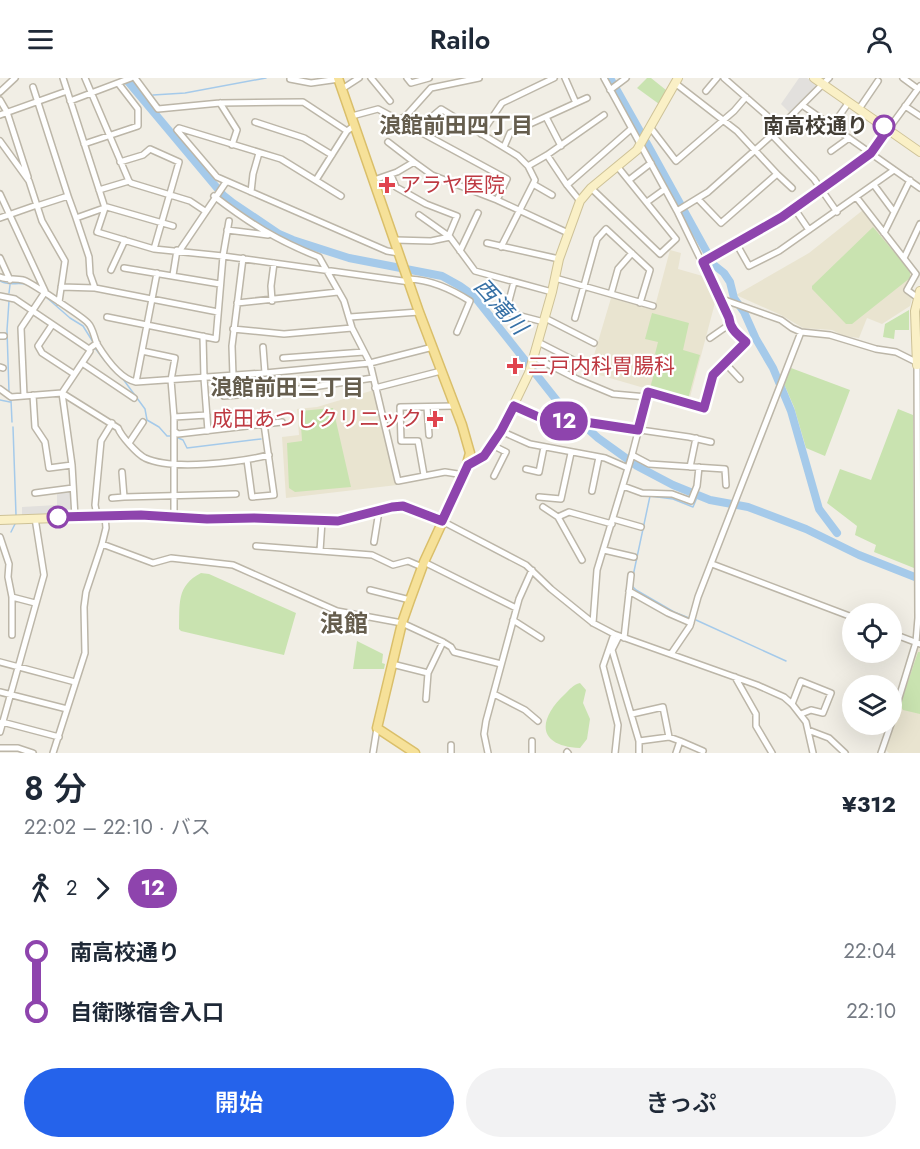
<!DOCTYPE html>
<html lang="ja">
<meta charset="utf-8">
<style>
:root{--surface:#fff;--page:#f2f2f3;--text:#1f2937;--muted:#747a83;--accent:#2563eb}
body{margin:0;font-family:Jost,"Noto Sans JP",sans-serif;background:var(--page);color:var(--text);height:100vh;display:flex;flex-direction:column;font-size:22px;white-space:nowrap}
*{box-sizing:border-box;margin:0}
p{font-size:20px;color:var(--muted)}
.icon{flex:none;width:33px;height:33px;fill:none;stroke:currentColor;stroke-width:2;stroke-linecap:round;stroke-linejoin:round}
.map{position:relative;height:675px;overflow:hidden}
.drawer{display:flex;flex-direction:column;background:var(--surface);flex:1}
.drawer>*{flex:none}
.badge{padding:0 12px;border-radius:20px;font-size:21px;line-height:39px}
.fabs{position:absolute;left:842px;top:525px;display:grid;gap:12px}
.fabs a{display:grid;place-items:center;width:60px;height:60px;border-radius:50%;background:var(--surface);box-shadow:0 6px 24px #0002;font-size:30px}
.map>.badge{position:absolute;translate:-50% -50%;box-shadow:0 0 0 3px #fff}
.legs{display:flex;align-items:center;gap:9px;height:66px;padding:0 24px;font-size:20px}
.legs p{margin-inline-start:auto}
.overview{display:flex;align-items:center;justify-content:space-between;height:102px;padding:0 24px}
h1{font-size:33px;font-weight:600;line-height:45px}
.cta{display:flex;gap:12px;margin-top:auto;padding:12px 24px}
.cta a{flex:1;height:69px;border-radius:36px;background:var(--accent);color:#fff;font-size:24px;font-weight:600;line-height:69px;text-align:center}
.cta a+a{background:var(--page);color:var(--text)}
ul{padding:0 24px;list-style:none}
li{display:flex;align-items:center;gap:21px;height:60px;font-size:22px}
li i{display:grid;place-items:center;width:9px;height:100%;margin:0 8px;background:currentColor}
li i::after{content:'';width:15px;height:15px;margin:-8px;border:4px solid;border-radius:50%;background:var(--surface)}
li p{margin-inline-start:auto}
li:first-child i{background:linear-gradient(#0000 50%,currentColor 0)}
li:last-child i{background:linear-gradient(currentColor 50%,#0000 0)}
header{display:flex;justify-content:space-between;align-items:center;height:78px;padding:0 24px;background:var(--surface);font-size:27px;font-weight:600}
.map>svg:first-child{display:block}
</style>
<header><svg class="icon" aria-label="menu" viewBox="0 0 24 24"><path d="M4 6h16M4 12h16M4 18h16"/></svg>Railo<svg class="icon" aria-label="person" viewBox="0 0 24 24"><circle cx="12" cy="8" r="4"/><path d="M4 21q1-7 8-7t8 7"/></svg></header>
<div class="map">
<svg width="920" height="675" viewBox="0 0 920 675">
<rect width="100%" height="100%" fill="#f1eee5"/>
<!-- education -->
<path fill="#e9e4d0" d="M863 132 913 196 904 213 912 220 910 228 882 246 867 240 859 260 844 258 832 252 803 250 781 237 736 217 809 175Z
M670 172 681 175 678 191 706 199 716 221 689 323 589 294 611 220 654 232Z
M374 312 397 407 286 420 282 359 299 357 297 331 317 329Z
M918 568 920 569V675H889L886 672Z"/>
<!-- green -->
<path fill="#c9e3b0" d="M647 0H651L666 12 659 26 637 10Z
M873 149 910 193V200L852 246H846L812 211V208Z
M909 232V252H895L894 261 883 259 885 246Z
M652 235 689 245 683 272 700 277 688 321 650 310 659 278 655 276 658 264 645 261Z
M791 290 850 312 825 378 806 370 794 329 784 306Z
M333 330 351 409 295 414 289 410 287 365 302 363 300 333Z
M898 331 913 337 914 490 874 474 876 467 855 457 857 448 827 425 840 391 871 402Z
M201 495 209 496 296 535 284 577 181 553 179 551C180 526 176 508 201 495Z
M357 563 383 576 382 585 385 586 384 591H353Z
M918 574H920V636L903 632 900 627Z
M580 605 586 612 583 625 590 641 587 661 580 670C536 668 538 641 565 616 570 611 573 607 580 605Z"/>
<!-- parking -->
<path fill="#e2e0dd" d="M799 0H807L817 6 790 35 781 26Z
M71 413 72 433 70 436 22 437V429L57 427V414Z"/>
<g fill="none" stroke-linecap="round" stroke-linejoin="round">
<!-- stream -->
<path stroke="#a5caea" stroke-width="1.5" d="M153 17 185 15 266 0
M144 24 147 21
M0 203C10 209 18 203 28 207
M9 215 10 207
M46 219 70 240 83 248 93 264
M9 223 7 252 9 314
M95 270 105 283
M123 301 145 331 147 342 159 349 167 358H171
M0 322 10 324
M11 322 12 344
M13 349 16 437
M176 359 183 362 187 370 261 361
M11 454 16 444
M633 498 650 418 673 421 693 429 698 417
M633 506V509L636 512 674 534 689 540
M696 542 786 583"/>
<!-- river -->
<path stroke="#a5caea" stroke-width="8" d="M125 0 223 117 233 125 279 156 293 162 349 180 442 198 460 208 474 218 558 324 598 360 637 388 673 407 710 422 748 429 806 451 859 477 920 501
M610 0 641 55
M646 64 714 187 724 195 730 204 734 220 744 234 756 261 773 290 791 333 819 431 837 455"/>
<defs>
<path id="street" d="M63 0 105 130 97 154 154 171 223 178 410 204
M85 0 129 103 99 112
M135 0 158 31 220 25 303 24 347 53 355 47
M371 0 390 23
M407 0 411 5 429 0
M724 0 780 49
M903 0 918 11
M290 1 311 5 339 1
M675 5 737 53 777 96 721 145 698 121
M33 9 68 118
M342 11 359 0
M610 12 626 0
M706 13 717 0
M0 14 15 0
M0 22 7 34 28 99
M70 23 131 0
M220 25 237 52 232 67
M576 25 587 20
M802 27 920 110
M905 28 920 38
M859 31 878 3
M0 37 67 13
M352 38 378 31 507 101 497 122
M546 39 561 68
M398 42 406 38 431 10 479 0
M255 44 304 60 332 77
M832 48 849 24
M650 49 676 83 734 33 746 19
M416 52 441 31 518 78 528 88 535 102 501 169
M481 56 502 25 554 0
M772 57 814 101 837 134
M0 63 29 103 42 143 65 183 59 224
M388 64 414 84
M84 66 138 48V31L118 5
M504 69 510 55 576 25 565 0
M831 73 849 60
M547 77 567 107 580 123
M120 84 143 77 150 71 179 84 154 171
M528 88 547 77 604 37
M777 96 792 110
M391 97 396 109 426 126 457 138 449 157
M316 102 347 53
M374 102 397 94 414 84 432 97 497 122 568 155
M629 102 651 85
M129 103 131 105 190 123 205 133
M533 106 552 117
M567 107 631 51
M874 107 894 134
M591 110 660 176 676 161 617 88
M251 114 253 96 259 75
M0 116 45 213
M214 118C249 145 278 163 319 179L344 223 352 250 370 285 398 403 445 394 464 397
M341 118 281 81 179 50 177 52 217 99 387 173 399 175
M857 120 916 196 907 212 918 220
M647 124 665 111
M37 128 68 118 76 140 107 129 173 148
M794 130 809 152
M677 133 708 114 772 57 829 0
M419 137 450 159
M0 140 37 127
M76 140 89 179 90 196 95 210
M227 152 268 157
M884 155 910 102
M395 162 431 163 450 159 475 193 552 214
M487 165 559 181
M736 165 749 188 779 173 894 92
M180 172 226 104
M460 173 478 135
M0 180 10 202
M904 180 920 146
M703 184 782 139 871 75 920 8
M124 190 220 206
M111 192 125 162
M173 197 177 172
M0 199C8 202 15 200 23 202 29 203 84 240 88 245 93 250 94 259 97 266 105 279 120 301 136 304L265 295 370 285 433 269
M555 200 653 228
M409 201C432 202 451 211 470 223L457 254
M514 204 506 234 544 244
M61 209 95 210 218 234
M611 216 618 191 632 175
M0 218 15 221 89 271
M719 220 781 242 792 250 801 254 830 257 876 271 896 274 916 284
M272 223 271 208 274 185
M237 225 338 214
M107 239 216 261 223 178 229 143
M350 239 419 234
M545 240 594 265
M575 240 597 161 606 151 650 192 640 225
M52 247 38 268 42 275 74 296
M233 251 284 256 352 250
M0 258H4
M203 258 204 300 208 353
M710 260 730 246
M538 264 587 289
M263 269 265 295
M142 273 175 280 171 302 174 339V439
M534 279 577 301 613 316 647 319 648 314 704 330 713 297 746 264C737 256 730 251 729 240L677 133 604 0
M283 280 364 274
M82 285 134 320
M725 285 740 301
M0 289 3 290
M278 294 279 314
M222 298 224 318 279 314 373 300
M233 298 232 268 243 180
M136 304 157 195
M375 310 441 293
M0 311 11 319 62 315 118 350C121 358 137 376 145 380 173 393 240 384 269 377
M33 317 35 349 45 364 49 390 72 387
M24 318 21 250 45 214
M514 328 541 340 585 344 689 359 711 364
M427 329 429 357
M174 339 207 337
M174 353 178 356 282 344
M501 353 530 366 605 380 628 390
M129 365 143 344
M492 367 506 374 494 398
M632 377 649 386 725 391 726 407
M247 382 252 419 274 417 264 346
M690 389 696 360
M526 391 539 394 544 369
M122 394 124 419 236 416
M424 397 418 363H401L400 329 455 328
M623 408 642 415 672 416 691 423 697 408 699 389
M592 413 599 379
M35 415 73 410
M539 419 561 421 571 375
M112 420 124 419
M543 429 558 439 582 482
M97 437 95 427 101 363 112 345
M75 439 72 387 62 315 90 273 89 271 97 265
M558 439 569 434 612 446
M613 441 641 449
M442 443 526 487 551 511 593 545 614 556 757 607 784 619 792 626 806 644 813 675
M0 459 9 486 8 499 12 519V557
M374 464 379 433
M102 466 153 485 171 480 233 487 337 533 402 545 443 564 451 569 454 574 501 586
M256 468 372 477 393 487 408 483 422 489
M604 472 634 479
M320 473 322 443
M424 484 516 530
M712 486 852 539
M370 512 410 522
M629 513 668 535 691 545
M12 519 35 525
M513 542 541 560
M593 545 597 492 632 377 647 319
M891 555 920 566
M614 556 603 588 618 647 615 675
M619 558 612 572 639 663
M624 560 631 497
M671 576 690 548 698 519 801 254
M0 584 75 604
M392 586 428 595
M735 599 756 636V648L772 675
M0 614 67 631
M494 616 525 632 538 643
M426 621 428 595 443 564
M792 626 801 603 831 615 823 635 811 632 801 636
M632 636 663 629 669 659
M2 644 59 659
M891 646 916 564 918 540 917 287
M808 652 829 660 845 675
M0 654 44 497 35 440
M532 663V675
M680 663 703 673
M0 670H18L33 675
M567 674 568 675
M53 675 85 575 84 529 86 514 102 466 106 450 105 438
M373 675 377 650
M451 675V667
M488 675 484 656 486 643 519 521 532 492
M639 675V663L669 659 680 663 676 675
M881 675 891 646"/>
<path id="secondary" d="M814 0 920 74
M917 287 915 233 920 213
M468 387 484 378 501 353 529 295 552 214 559 181 580 123 591 110 637 72 678 0
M0 442 141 437 207 441 254 440 338 443 391 429 403 428 442 443"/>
<path id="primary" d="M338 0 419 234 462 347 470 375 464 397 424 484 410 522 402 545 377 650 415 675"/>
</defs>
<!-- street casing -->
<use href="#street" stroke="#bcb6a8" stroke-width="8"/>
<!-- secondary casing -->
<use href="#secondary" stroke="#cec297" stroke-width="10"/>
<!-- primary casing -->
<use href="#primary" stroke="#dabf6a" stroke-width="11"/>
<!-- street -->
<use href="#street" stroke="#fff" stroke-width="5"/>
<!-- secondary -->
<use href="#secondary" stroke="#faf0c6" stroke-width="8"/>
<!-- primary -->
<use href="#primary" stroke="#f6e199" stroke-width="8"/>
</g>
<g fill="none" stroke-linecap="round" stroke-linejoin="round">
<defs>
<path id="line-1" d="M58 439 141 437 207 441 254 440 338 443 392 429 403 428 442 443 468 387 484 378 501 353 514 328 541 340 585 344 638 352 648 314 704 330 713 297 746 264C737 256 730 251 729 240L703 184 782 139 845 94 871 75 888 51 884 48"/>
</defs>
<!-- line-1 casing -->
<use href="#line-1" stroke="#fff" stroke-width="14"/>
<!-- line-1 -->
<use href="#line-1" stroke="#8e44ad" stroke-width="9"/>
</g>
<!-- markers -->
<g fill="#fff" stroke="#8e44ad" stroke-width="3">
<circle cx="884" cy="48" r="10"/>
<circle cx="58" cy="439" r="10"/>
</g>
<g fill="#e0444e" stroke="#fff" stroke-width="2">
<path d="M384 98h6v6h6v6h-6v6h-6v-6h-6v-6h6z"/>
<path d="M512 279h6v6h6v6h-6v6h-6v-6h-6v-6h6z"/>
<path d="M432 332h6v6h6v6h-6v6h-6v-6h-6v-6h6z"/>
</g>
<g text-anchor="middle" stroke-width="4.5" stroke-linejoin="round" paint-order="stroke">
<!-- stop labels -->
<g font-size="21" font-weight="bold" fill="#433e35" stroke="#fff" text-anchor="end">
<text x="868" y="55">南高校通り</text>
</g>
<!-- health labels -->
<g font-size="21" fill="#be3a42" stroke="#fff" text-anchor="start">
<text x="400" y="114">アラヤ医院</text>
<text x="528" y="295">三戸内科胃腸科</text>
<text x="422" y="348" text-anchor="end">成田あつしクリニック</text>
</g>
<!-- neighbourhood labels -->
<g font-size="22" font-weight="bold" fill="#655d4d" stroke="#fff">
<text x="456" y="55">浪館前田四丁目</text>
<text x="287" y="317">浪館前田三丁目</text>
</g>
<!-- water labels -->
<g font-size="22" font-style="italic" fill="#3771a6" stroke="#fff">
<text transform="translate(501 228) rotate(48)" y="8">西滝川</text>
</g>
<!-- quarter labels -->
<g font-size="24" font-weight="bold" fill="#655d4d" stroke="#fff">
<text x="344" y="554">浪館</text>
</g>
</g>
</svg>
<div class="fabs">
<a><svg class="icon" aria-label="locate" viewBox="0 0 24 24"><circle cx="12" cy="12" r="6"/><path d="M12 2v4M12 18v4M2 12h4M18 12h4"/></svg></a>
<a><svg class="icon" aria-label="layers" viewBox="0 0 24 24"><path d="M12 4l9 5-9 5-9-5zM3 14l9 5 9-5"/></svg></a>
</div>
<b class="badge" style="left:564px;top:343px;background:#8e44ad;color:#fff">12</b>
</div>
<section class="drawer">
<div class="overview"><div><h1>8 分</h1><p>22:02 – 22:10 · バス</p></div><b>¥312</b></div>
<div class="legs"><svg class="icon" aria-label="walk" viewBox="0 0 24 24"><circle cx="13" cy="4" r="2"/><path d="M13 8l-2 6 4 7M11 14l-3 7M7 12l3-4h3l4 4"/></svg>2<svg class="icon" aria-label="forward" viewBox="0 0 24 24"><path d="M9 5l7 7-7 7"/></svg><b class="badge" style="background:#8e44ad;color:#fff">12</b></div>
<ul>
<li><i style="color:#8e44ad"></i><b>南高校通り</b><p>22:04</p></li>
<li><i style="color:#8e44ad"></i><b>自衛隊宿舎入口</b><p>22:10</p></li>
</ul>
<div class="cta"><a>開始</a><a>きっぷ</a></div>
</section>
